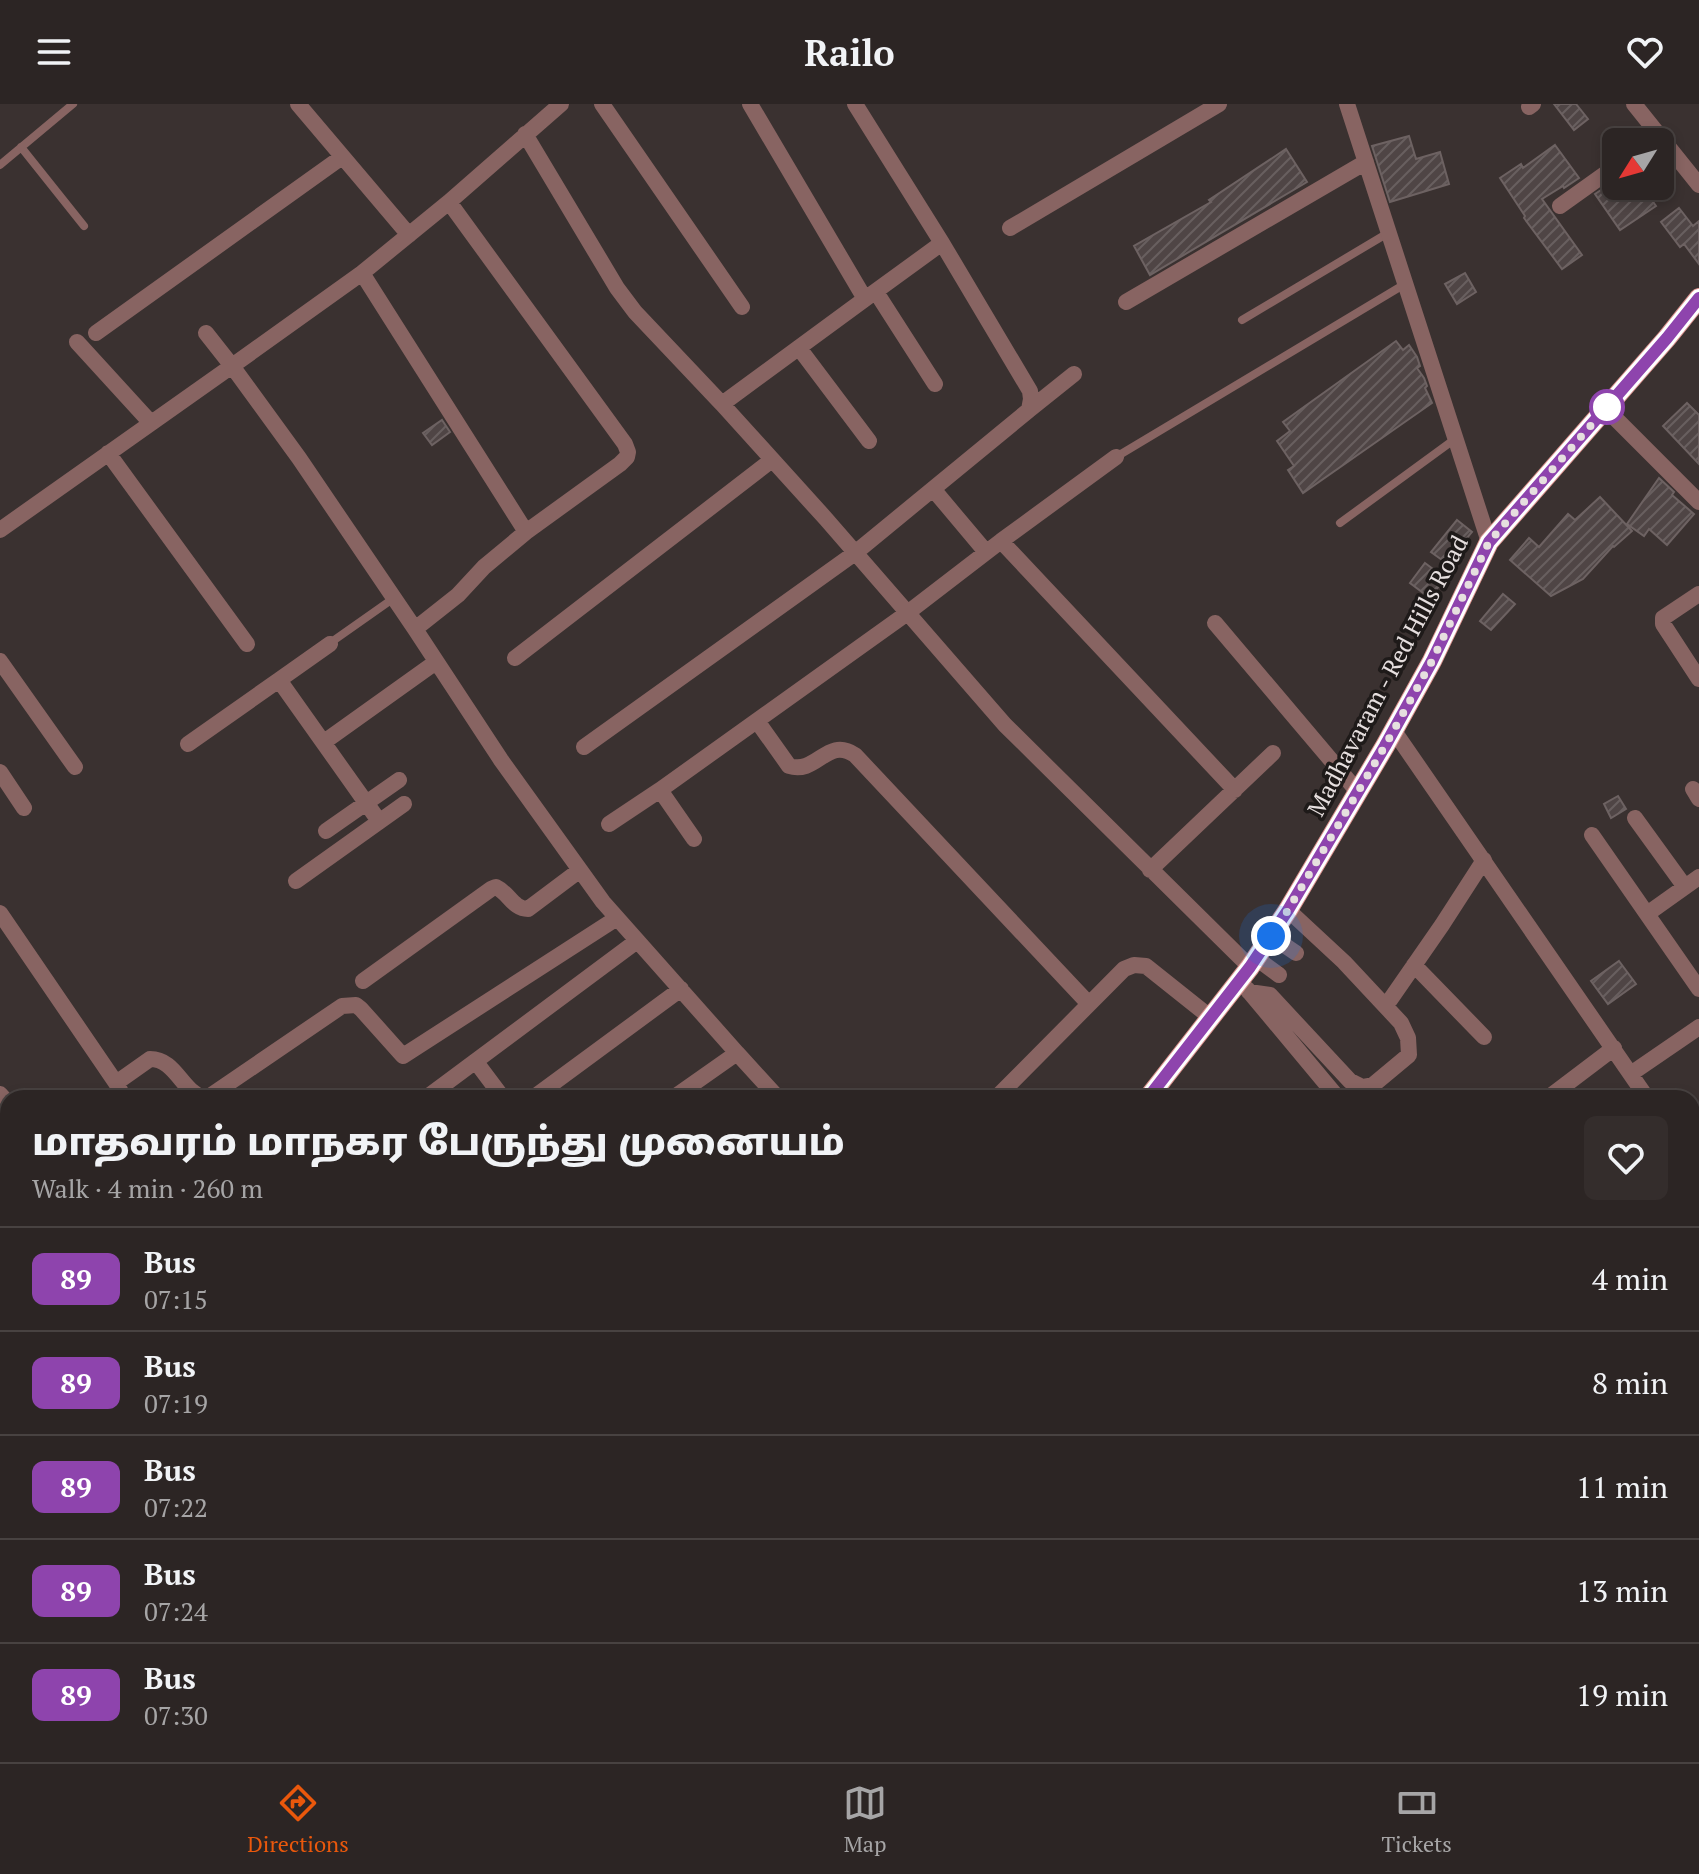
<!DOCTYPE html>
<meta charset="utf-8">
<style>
:root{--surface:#2c2524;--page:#342d2c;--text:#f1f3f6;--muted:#a6a5a6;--line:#484241;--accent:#ea580c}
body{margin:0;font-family:"PT Serif","Noto Sans Tamil",serif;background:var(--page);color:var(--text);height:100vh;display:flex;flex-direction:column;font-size:30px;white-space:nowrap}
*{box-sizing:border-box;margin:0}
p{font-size:26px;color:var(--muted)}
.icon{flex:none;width:44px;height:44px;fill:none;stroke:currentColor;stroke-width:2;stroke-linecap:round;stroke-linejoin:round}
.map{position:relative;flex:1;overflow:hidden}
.side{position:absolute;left:0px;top:986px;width:1700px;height:672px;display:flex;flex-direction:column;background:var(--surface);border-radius:24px 24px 0 0;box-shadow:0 4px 12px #0003,0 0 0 2px var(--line)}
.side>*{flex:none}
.badge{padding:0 16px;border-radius:12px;font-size:28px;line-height:52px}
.needle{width:52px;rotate:233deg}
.controls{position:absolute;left:1602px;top:24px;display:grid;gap:16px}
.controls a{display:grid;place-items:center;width:72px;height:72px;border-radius:12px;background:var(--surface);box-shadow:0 4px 12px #0003,0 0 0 2px var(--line);font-size:40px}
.you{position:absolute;width:40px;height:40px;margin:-20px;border:6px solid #fff;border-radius:50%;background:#1a73e8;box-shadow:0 0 0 12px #1a73e833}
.map>.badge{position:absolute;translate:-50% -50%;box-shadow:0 0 0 4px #fff}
.round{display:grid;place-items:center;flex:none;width:84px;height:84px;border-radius:12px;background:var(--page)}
.summary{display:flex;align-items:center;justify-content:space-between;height:136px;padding:0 32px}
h1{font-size:38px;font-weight:800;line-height:60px}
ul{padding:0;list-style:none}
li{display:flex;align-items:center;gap:24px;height:104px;padding:0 32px;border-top:2px solid var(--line)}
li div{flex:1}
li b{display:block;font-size:30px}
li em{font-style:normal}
li .badge{min-width:88px;font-weight:700;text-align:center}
header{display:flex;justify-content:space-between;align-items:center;height:104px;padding:0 32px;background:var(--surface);font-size:36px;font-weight:800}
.menu{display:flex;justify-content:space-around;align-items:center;height:112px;border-top:2px solid var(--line);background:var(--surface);font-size:22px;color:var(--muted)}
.menu a{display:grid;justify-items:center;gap:4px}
.menu .active{color:var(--accent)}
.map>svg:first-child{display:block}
</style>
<header><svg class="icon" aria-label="menu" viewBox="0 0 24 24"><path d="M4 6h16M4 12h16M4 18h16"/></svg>Railo<svg class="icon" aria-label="heart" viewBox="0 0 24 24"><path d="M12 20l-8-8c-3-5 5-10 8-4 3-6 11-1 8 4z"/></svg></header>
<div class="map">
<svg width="1699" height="1658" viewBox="0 0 1699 1658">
<defs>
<pattern id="building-hatch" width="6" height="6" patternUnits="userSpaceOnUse" patternTransform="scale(2)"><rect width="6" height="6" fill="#4f4545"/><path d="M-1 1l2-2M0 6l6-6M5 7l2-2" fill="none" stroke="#685f5f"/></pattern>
</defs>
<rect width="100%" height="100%" fill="#3a3130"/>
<!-- building -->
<path fill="url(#building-hatch)" stroke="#6d6262" stroke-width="2" d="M1554 0H1576L1588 15 1574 26Z
M1409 32 1416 55 1440 48 1449 80 1390 98 1372 42Z
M1555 41 1579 74 1564 84 1563 82 1542 95 1582 151 1562 165 1524 114 1525 112 1500 74 1521 60 1523 64Z
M1286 45 1307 78 1150 171 1134 142 1211 98 1209 96Z
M1616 76V82H1664L1649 92 1656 102 1620 126 1595 90Z
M1679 104 1693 122 1699 117V160L1684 140 1680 143 1661 118Z
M1465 169 1476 188 1457 200 1445 180Z
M1396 237 1403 246 1409 241 1417 253 1420 262 1417 264 1424 274 1427 282 1425 284 1432 299 1303 389 1288 366 1294 362 1277 337 1290 327 1283 318Z
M1687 299 1699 311V360L1663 322Z
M442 316 450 328 432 341 423 329Z
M1659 374 1674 388 1672 391 1694 410 1667 441 1649 425 1644 432 1627 420Z
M1600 393 1632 427 1614 443 1613 442 1583 475 1551 492 1510 456 1529 434 1539 443 1568 410 1575 416Z
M1457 416 1472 428 1458 445 1454 442 1442 456 1431 448Z
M1425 459 1445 474 1430 494 1410 479Z
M1503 490 1515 500 1491 526 1480 517Z
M1618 692 1626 705 1611 714 1604 700Z
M1619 857 1636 880 1608 900 1591 877Z"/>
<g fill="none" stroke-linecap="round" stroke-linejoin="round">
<!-- service -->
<path stroke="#886462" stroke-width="8" d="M21 43 84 122
M0 61 73 0
M1242 216 1388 129
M1116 353 1405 180
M1340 419 1455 335
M330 539 394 494
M1617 1658 1627 1650"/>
<!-- minor -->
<path stroke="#886462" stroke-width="16" d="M298 0 409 131
M561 0 449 98 362 169 232 262 299 354 415 525 501 656 603 798 737 949 673 994
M602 0 742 203
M750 0 865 195 942 139 855 0
M1347 0 1489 438
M1634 0 1699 81
M1529 3 1533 0
M525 30 617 184 635 208 722 300 826 415 1005 621 1250 863
M449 98 625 340 628 348 627 353 620 360 526 428
M1560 102 1616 62
M1010 124 1219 0
M362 169 526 428 484 463 458 491 415 525
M876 188 935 280
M1126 198 1366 58
M96 229 342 53
M77 238 151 319
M799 244 869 337
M722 300 865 195
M1605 304 1699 398
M1029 306 1074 270
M108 349 247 540
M933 385 986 448
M0 426 232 262 206 229
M1001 437 1235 686
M1699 490 1663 514V520L1699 575
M1215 519 1358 688
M515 554 772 356
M0 557 75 663
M279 576 330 540
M757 617 789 662C817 671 827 632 855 651L1089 900
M1394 627 1647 994
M324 638 436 558
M188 640 279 576 379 717
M584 643 855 449 1029 306 1031 295 1030 287 942 139
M0 668 24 704
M1693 685 1699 695
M1635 714 1685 783
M609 720 660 686
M326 727 399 676
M1592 731 1699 885
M694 735 660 686 906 510 1001 437 1116 353
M1150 766 1273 649
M296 777 404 700
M0 809 116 979 120 986 118 994
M1647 810 1699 773
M1271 832 1296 849
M1256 854 1279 871
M1414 861 1484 933
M363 877 491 785 496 783C509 789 513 805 528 805L580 766
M1247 885 1338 994
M1249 888 1270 891 1350 977 1362 983 1373 981 1409 951 1408 934 1401 919 1344 858 1288 806
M1390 896 1442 821 1484 756
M737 949 778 994
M476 958 503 994
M1632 969 1699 923
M116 979 150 955C176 955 181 987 204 994
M0 990 8 999
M207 994 342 902 356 901 361 905 403 952 617 814
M426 994 637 837
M533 994 681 885
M996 994 1124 865 1134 861 1146 862 1210 913
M1548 994 1614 944
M1692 1064 1699 1075
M0 1087 8 1081
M0 1245 8 1239
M0 1492 8 1489
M0 1637 8 1634
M84 1650 87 1658
M1676 1650 1681 1658
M262 1658 281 1650"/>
<!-- primary -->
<path stroke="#db9390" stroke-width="20" d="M1148 994 1250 863 1288 806 1385 642 1432 557 1489 438 1667 234 1699 194
M1692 1479 1699 1478
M1692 1536 1699 1534
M711 1658 716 1650
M1033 1658 1061 1650
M1246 1658 1276 1650"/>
<!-- rail -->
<path stroke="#8a8282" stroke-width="5" stroke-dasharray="12 6" stroke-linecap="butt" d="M1692 1507 1699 1505
M1692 1521 1699 1520
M1131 1658 1161 1650
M1183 1658 1213 1650"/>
</g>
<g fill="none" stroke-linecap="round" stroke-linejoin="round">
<defs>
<path id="line" d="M1148 994 1250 863 1288 806 1385 642 1432 557 1489 438 1667 234 1699 194"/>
</defs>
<!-- line casing -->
<use href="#line" stroke="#fff" stroke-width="18"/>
<!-- line -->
<use href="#line" stroke="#8e44ad" stroke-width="12"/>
<!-- walk -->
<path stroke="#e6dfdf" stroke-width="8" stroke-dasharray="0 14.4" d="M1271 832 1288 806 1385 642 1432 557 1489 438 1607 303"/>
</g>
<!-- markers -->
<circle fill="#fff" stroke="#8e44ad" stroke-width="4" cx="1607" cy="303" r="16"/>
<g text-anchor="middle" stroke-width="7" stroke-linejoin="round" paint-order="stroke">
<!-- street labels -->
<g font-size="24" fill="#e6dfdf" stroke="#1e1a19">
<text transform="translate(1388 572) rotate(-62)" y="8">Madhavaram - Red Hills Road</text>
</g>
</g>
</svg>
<div class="controls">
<a><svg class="needle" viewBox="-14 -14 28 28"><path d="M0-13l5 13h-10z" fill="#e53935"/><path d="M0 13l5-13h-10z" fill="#a6a5a6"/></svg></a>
</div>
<div class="you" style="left:1271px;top:832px"></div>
<section class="side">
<div class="summary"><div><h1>மாதவரம் மாநகர பேருந்து முனையம்</h1><p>Walk · 4 min · 260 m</p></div><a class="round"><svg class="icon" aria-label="heart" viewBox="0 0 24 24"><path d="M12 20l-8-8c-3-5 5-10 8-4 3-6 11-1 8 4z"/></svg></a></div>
<ul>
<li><span class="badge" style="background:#8e44ad;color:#fff">89</span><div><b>Bus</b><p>07:15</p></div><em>4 min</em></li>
<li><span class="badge" style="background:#8e44ad;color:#fff">89</span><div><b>Bus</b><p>07:19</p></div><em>8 min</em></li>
<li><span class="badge" style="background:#8e44ad;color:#fff">89</span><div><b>Bus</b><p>07:22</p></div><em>11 min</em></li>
<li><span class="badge" style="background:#8e44ad;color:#fff">89</span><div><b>Bus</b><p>07:24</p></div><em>13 min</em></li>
<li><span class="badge" style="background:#8e44ad;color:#fff">89</span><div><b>Bus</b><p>07:30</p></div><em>19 min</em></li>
</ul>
</section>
</div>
<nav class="menu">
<a class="active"><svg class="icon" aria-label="directions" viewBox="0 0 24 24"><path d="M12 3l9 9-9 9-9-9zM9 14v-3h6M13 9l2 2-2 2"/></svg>Directions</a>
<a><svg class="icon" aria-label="map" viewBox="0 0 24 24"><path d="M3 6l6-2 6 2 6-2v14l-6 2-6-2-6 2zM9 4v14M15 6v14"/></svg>Map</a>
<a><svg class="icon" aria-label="tickets" viewBox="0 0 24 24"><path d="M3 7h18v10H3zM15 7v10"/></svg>Tickets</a>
</nav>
